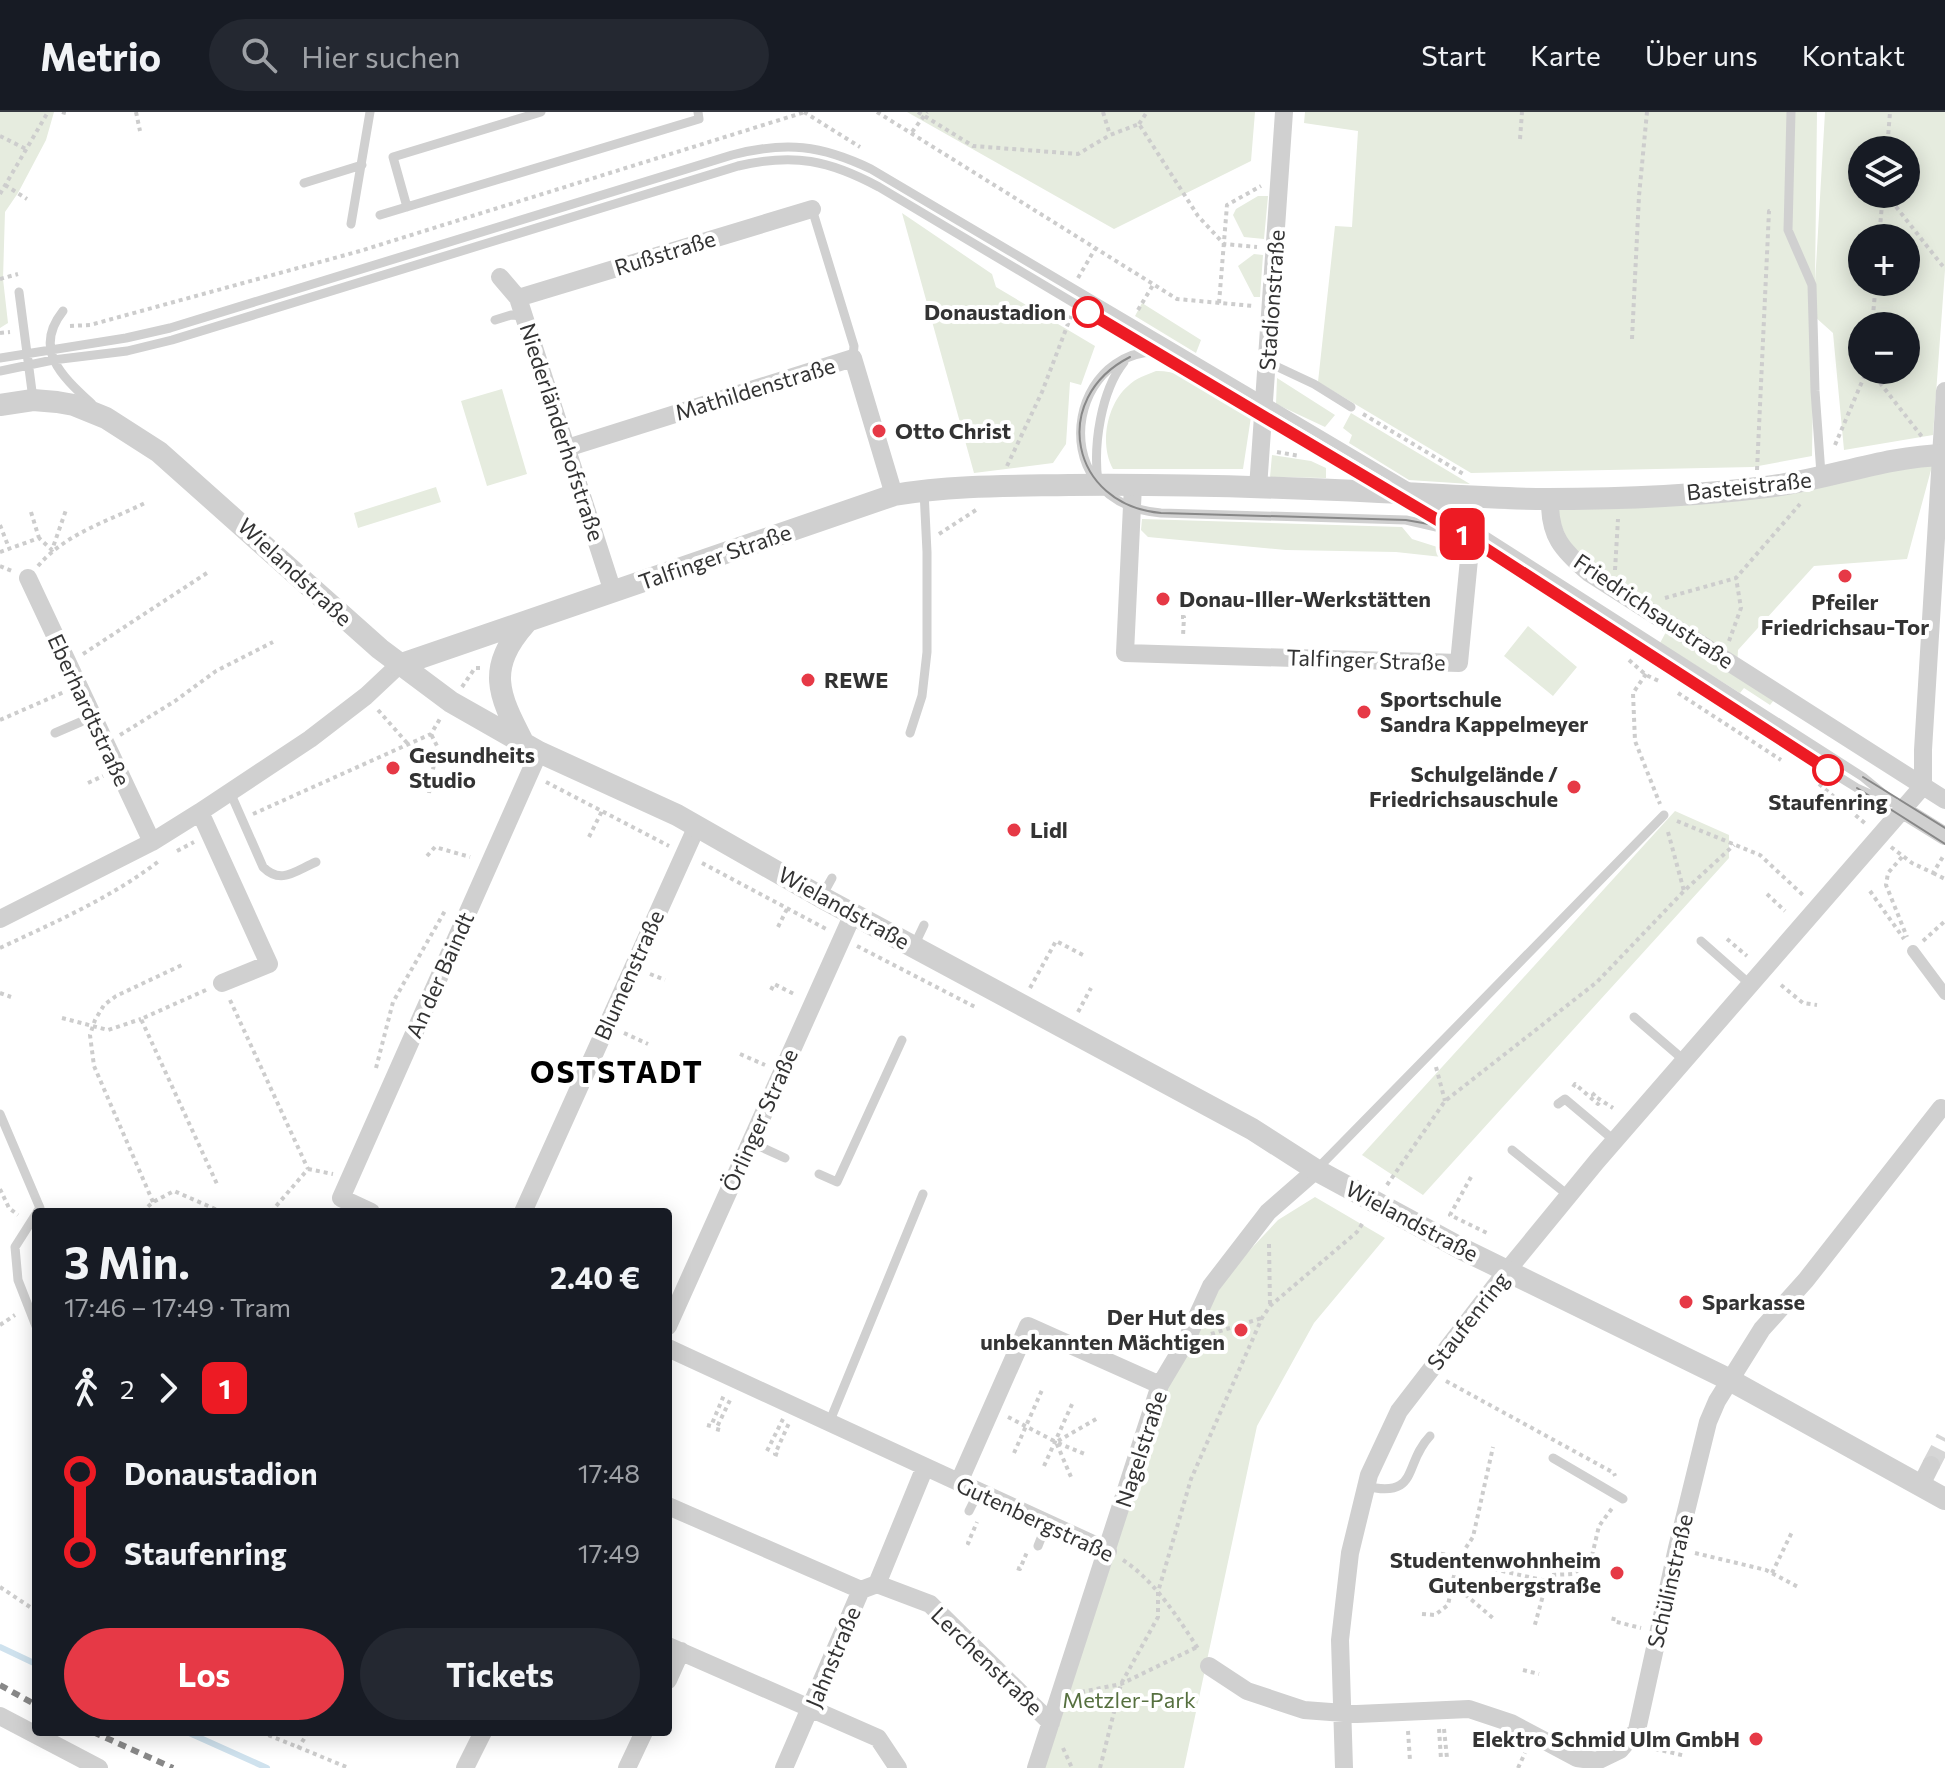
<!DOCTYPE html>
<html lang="de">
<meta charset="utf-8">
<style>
:root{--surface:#171b24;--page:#242831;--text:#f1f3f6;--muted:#9ea1a6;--line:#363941;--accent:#e63946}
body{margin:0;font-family:Commissioner,sans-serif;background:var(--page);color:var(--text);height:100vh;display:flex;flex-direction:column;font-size:30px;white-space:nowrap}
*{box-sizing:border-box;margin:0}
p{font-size:26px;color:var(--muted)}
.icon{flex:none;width:44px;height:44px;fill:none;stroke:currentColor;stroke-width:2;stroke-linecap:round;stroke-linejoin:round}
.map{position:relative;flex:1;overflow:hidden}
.side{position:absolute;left:32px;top:1096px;width:640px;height:528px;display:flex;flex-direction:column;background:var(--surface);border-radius:8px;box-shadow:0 4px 20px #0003}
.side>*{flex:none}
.badge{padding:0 16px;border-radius:12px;font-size:28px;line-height:52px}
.buttons{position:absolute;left:1848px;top:24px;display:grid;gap:16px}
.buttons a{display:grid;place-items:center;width:72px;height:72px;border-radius:50%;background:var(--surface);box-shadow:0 4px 20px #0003;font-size:40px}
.map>.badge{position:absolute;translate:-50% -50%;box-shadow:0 0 0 4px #fff}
.legs{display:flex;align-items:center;gap:12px;height:88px;padding:0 32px;font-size:26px}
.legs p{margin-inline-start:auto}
.headline{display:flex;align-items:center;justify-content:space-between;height:136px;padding:0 32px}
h1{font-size:44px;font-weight:700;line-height:60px}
.button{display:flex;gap:16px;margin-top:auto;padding:16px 32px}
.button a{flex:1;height:92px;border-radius:48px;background:var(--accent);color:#fff;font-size:32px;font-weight:700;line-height:92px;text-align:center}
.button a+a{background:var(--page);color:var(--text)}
ul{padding:0 32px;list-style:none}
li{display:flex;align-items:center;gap:28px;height:80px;font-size:30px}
li i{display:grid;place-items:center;width:12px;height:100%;margin:0 10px;background:currentColor}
li i::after{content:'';width:20px;height:20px;margin:-10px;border:6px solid;border-radius:50%;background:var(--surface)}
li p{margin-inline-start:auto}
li:first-child i{background:linear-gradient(#0000 50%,currentColor 0)}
li:last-child i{background:linear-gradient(currentColor 50%,#0000 0)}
header{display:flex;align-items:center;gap:48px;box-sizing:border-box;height:112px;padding:0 40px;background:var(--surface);border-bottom:2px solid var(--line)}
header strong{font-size:38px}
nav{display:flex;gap:44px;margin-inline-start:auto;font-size:28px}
.search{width:560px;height:72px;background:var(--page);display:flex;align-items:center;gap:20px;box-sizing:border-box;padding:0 28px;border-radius:44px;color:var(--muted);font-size:30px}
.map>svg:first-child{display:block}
</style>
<header>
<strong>Metrio</strong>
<div class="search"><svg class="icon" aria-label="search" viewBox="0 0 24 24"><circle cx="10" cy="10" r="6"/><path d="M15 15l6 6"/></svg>Hier suchen</div>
<nav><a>Start</a><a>Karte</a><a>Über uns</a><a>Kontakt</a></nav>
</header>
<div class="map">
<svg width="1945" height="1656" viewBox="0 0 1945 1656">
<rect width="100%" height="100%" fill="#fff"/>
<!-- green -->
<path fill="#e6ecdf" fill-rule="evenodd" d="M0 0H54L46 28 18 81 5 100 3 167 8 211 0 216Z
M907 0H1255L1251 49 1114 117Z
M1305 0H1817L1815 171 1825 0H1945V158L1933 323 1844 338 1833 221 1814 204 1812 344 1753 355 1471 361 1318 270 1335 114 1352 115 1358 19 1304 11ZM1862 38H1906V82H1862ZM1862 126H1906V170H1862ZM1862 214H1906V258H1862Z
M1258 84H1268L1264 127 1244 125 1233 103 1236 97Z
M902 101 992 162 996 175 1095 234 1081 273 1070 270 1066 332 1053 351 974 361Z
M1254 142 1263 143 1260 185H1254L1238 154Z
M1142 191 1201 228 1196 241 1135 204Z
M1156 259C1190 258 1223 288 1251 305L1243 357H1113C1099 332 1107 292 1128 274 1136 266 1146 263 1156 259Z
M1277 266 1335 303 1325 315 1276 292Z
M502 277 527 362 487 374 461 289Z
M1351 301 1470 372 1409 368 1349 331 1352 323 1343 316Z
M1272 343 1311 349 1326 356V366L1270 365Z
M1942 343 1931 358 1907 447 1814 454 1738 538 1737 555 1577 450 1550 387 1620 385Z
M436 375 441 390 358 416 354 401Z
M1142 407 1402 415 1412 427 1453 440 1451 446 1396 440 1286 438 1148 425 1141 418Z
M1528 514 1577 555 1553 584 1504 544Z
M1666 520 1774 588 1770 593 1744 576 1740 581 1660 531Z
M1675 699 1729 723V746L1423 1083 1362 1043Z
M1315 1085 1385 1126 1314 1211 1257 1314 1184 1656H1036L1160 1273 1232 1157 1278 1108Z"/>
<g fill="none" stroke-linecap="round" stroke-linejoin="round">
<!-- stream -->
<path stroke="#cfe2ee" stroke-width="6" d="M0 1535 36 1552
M187 1620 267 1656"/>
<!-- minor-tunnel -->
<path stroke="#d6d6d6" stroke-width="18" stroke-dasharray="18 9" stroke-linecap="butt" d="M1931 1353 1945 1326"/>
<!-- path -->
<path stroke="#cdcdcd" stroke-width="4" stroke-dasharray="4 4" stroke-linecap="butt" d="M62 0 66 1
M136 0 140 19
M804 0 860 35
M877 0 1177 187 1253 194
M918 0 973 34 1078 42 1110 23 1139 12 1198 104 1224 132 1257 135
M1103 0 1110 23
M1139 12 1147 0
M912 20 927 0
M0 24 28 38
M1520 27 1522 0
M1887 38 1890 0
M5 73 27 87
M0 82 48 0
M1886 82 1945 157
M1879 126 1883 82
M1078 166 1095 137
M0 167 18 162
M1219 191 1227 93 1261 74
M1138 198 1153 173
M70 214 90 213 360 139 805 0
M1872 214 1876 170
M0 221 10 220
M1632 227 1639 84 1647 0
M1870 258 1923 326
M1363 302 1465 363
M1835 333 1867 258
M1277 340 1300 344
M1007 354 1042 280 1071 204
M1757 358 1769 99H1773
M31 400 39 426
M0 413 9 436
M939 422 979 396
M0 440 39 426 52 438 66 398
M0 454 12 459
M38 454C65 422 108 409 145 391
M1615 458 1618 407
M1665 486 1736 466 1800 392
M1181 505H1184L1183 524
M1729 529 1741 496 1736 466
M83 542 210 459
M1629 548 1646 563 1661 570
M1646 562 1633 581 1635 629 1660 692
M462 575 475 556H483
M1678 581 1781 648
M378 598 408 632
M0 608 64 580
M120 623 175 589 216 559 273 530
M546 670 669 734
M88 671 103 664
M1819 672 1867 713
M429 681 437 634 431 622
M253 702 431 622 441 605
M1677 709 1760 743 1805 785
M1668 720 1684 779
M589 725 602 699
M1891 735 1912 751 1933 761 1944 743
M177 739 194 730
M427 744 435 735 470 745
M1902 745 1888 761 1886 773 1907 825
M702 751 828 818
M1933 761 1945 767
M1870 779 1904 827
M1767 782 1785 799
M778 815 787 797
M1727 827 1747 844
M1923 829 1945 809
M857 834 977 896
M0 836C55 810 111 786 159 749
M650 862 665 868
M1781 873 1803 891 1817 893
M1030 876 1056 829 1083 843
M206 878 141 907 217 1072
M771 878 774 872 796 883
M0 881 11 885
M230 888 308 1057
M1078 900 1091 876
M62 906 108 918 141 907
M624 921 648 932
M740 942 765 953
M1436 955 1445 989
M376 956 393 890 446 797
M1573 975 1575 972 1598 992 1600 989
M1595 981 1593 983 1596 985 1613 996
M308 1057 333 1062
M1471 1065 1450 1103 1487 1121
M1387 1073 1445 989 1597 870 1684 779 1734 733
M0 1077 9 1096 18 1103
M153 1090 94 954 90 923 95 908 104 893 116 884 182 853
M142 1100 153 1090 174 1079 222 1100
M271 1100 308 1057
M1269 1132 1270 1194
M0 1213 15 1203
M1211 1222 1262 1206
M1446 1269 1614 1361 1615 1364
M1008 1305 1056 1330 1071 1365
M707 1313 711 1314 724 1283
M720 1318 716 1317 731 1286
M1058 1329 1098 1306
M1058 1331 1087 1343
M767 1339 783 1307
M1014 1341 1042 1278
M778 1343 775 1342 789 1311
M1044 1354 1073 1290
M970 1432 968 1431 977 1410
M1437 1437V1441L1460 1445
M1695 1441 1766 1458 1800 1476
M1123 1448C1156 1470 1178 1506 1199 1538
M1457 1449 1473 1425 1493 1335
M1017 1456 1020 1457 1027 1440
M1772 1461 1792 1420
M1547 1469 1552 1463 1573 1462 1591 1448 1599 1414 1613 1395
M1453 1472 1494 1507
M0 1475 36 1499
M1422 1502 1435 1503 1448 1493 1457 1449 1547 1469 1534 1516
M1614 1505 1613 1509 1641 1516
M1523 1558 1539 1562
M1081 1580 1121 1572 1197 1535
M1439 1617 1441 1647
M1444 1617 1447 1646
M1408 1619 1410 1649
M261 1620 349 1656
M1647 1635 1686 1644
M1063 1636 1072 1656
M298 1637 308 1620
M1100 1656 1121 1572 1158 1505V1480L1191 1367 1262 1206 1270 1194 1357 1120 1364 1109
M1518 1656 1525 1641"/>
<!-- service -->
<path stroke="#d0d0d0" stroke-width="9" d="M1791 0 1788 118 1812 173 1815 279 1821 362
M304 71 362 53
M407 95 393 45 541 0
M812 97 854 234 853 246
M380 103 699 7 698 0
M351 112 370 0
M19 180 33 287
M63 199C32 238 63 265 92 292
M495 208 511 203 524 204
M1184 245C1072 208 1032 390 1161 401L1406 408 1445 417
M0 246 126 226 170 216 732 43C786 29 821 33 871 57L1409 375
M1267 250 1314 272 1351 295
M0 259 53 248 127 239 172 228 738 54C794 41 829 48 879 75L1381 374
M1098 370C1093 333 1101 279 1124 250
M1404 388 1483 435 1828 658 1857 676 1890 691
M1431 389 1863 665 1903 698
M55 621 92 605
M910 621 922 584 927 540V440L924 379
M230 680 263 755C281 773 295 759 316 750
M822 784 832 766
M1701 829 1752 874
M914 834 924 813
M1634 905 1685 949
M1558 992 1565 987 1615 1029
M0 1002 40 1096 37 1100
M750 1030 785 1046
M1512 1038 1569 1084
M1316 1058 1664 703
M819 1062 837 1070 902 928
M36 1102 15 1135 18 1168 36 1214
M829 1311 923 1082
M1553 1346 1623 1387
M1365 1374C1420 1387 1403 1352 1430 1324
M969 1399 979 1379
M1038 1434 1047 1411"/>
<!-- pedestrian -->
<path stroke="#d0d0d0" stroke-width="12" d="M1913 839 1945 882"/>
<!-- minor -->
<path stroke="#d0d0d0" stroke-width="18" d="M500 165 518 186 613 480
M518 186 812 97
M567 336 853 246 894 383
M1133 373 1125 541 1459 551 1475 385
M1258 376 1284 0
M1550 387C1549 424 1562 438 1589 461L1945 688
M28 466 152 730
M1903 698 1945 724
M200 700 269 852 222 871
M0 807 152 730 200 700 310 627 366 584 399 553
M371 1100 341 1086 539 640
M523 1100 697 714
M668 1214 853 802
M668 1236 1108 1439
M959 1370 1028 1214 1160 1273
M1921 1373 1931 1353
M668 1394 861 1478
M877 1472 930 1492 1051 1611
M668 1534 878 1626 898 1656
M1209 1554 1247 1579 1304 1598 1357 1602 1469 1597 1511 1611 1577 1646 1597 1649
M668 1568 681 1539
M0 1604 99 1656
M1597 1649 1620 1638 1637 1618 1677 1436 1708 1310 1717 1289 1762 1217 1806 1168 1941 996
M465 1656 483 1620
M627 1656 644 1620
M784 1656 861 1478 877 1472 925 1355
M1036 1656 1160 1273 1185 1231 1211 1174 1268 1100 1316 1058
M1344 1656 1340 1528 1350 1441 1369 1363 1399 1299 1506 1160 1597 1049 1923 674V638L1945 279"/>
<!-- tertiary -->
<path stroke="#d0d0d0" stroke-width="22" d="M0 293 33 288 57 290 74 293 106 306 159 340 380 537 451 590 539 640 677 703 821 785 1252 1017 1316 1058 1462 1137 1728 1267 1945 1387
M399 553 894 383C952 373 1011 374 1069 373 1172 372 1276 375 1379 380 1435 382 1492 387 1548 387 1620 387 1695 384 1766 375 1827 368 1884 344 1945 343
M523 630C498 582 486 556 526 511"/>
<!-- tram -->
<path stroke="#888" stroke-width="2" d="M1130 245C1049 286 1070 393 1161 401L1406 408 1434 413 1469 427
M1863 665 1945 716
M1857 676 1945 732"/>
<!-- rail -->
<path stroke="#888" stroke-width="6" stroke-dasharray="8 6" stroke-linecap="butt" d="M0 1573 36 1593
M93 1620 173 1656"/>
</g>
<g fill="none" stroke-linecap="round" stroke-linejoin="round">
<defs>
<path id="line-1" d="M1088 200 1483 435 1828 658"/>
</defs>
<!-- line-1 casing -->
<use href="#line-1" stroke="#fff" stroke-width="18"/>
<!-- line-1 -->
<use href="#line-1" stroke="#ed1b24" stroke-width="12"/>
</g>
<!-- markers -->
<g fill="#fff" stroke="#ed1b24" stroke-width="4">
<circle cx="1088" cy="200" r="14"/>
<circle cx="1828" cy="658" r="14"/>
</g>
<g fill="#e63946" stroke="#fff" stroke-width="3">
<circle cx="879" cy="319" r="8"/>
<circle cx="1845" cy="464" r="8"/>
<circle cx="1163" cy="487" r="8"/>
<circle cx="808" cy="568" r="8"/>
<circle cx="1364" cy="600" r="8"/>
<circle cx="393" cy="656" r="8"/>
<circle cx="1574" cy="675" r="8"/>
<circle cx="1014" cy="718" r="8"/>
<circle cx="1686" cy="1190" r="8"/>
<circle cx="1241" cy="1218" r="8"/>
<circle cx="1617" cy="1461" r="8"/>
<circle cx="1756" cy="1627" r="8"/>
</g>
<g text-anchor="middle" stroke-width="8" stroke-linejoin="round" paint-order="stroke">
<!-- street labels -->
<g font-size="22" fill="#333" stroke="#fff">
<text transform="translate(665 141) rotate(-17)" y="8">Rußstraße</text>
<text transform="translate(1272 188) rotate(-86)" y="8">Stadionstraße</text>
<text transform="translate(755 277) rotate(-17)" y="8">Mathildenstraße</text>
<text transform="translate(562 320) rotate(72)" y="8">Niederländerhofstraße</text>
<text transform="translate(1749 374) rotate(-6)" y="8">Basteistraße</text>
<text transform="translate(715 445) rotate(-19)" y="8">Talfinger Straße</text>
<text transform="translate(295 460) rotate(43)" y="8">Wielandstraße</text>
<text transform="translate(1654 499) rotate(34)" y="8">Friedrichsaustraße</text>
<text transform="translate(1366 548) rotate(2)" y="8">Talfinger Straße</text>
<text transform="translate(89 598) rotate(65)" y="8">Eberhardtstraße</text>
<text transform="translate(844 796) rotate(29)" y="8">Wielandstraße</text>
<text transform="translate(440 863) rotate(-66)" y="8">An der Baindt</text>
<text transform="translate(629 863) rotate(-66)" y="8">Blumenstraße</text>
<text transform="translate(760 1008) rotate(-66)" y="8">Örlinger Straße</text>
<text transform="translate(1412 1109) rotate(28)" y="8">Wielandstraße</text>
<text transform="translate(1468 1209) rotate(-52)" y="8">Staufenring</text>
<text transform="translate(1141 1337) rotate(-72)" y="8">Nagelstraße</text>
<text transform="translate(1035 1407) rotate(25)" y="8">Gutenbergstraße</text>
<text transform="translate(1670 1469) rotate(-77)" y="8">Schülinstraße</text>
<text transform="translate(833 1545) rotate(-67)" y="8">Jahnstraße</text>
<text transform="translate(987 1549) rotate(44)" y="8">Lerchenstraße</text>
</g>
<!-- stop labels -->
<g font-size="22" font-weight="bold" fill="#333" stroke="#fff" text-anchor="end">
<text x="1066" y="208">Donaustadion</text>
<text x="1828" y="698" text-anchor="middle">Staufenring</text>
</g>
<!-- poi labels -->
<g font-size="22" font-weight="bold" fill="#333" stroke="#fff" text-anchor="start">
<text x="895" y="327">Otto Christ</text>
<text x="1179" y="495">Donau-Iller-Werkstätten</text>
<text x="1845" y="498" text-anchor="middle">Pfeiler<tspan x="1845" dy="25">Friedrichsau-Tor</tspan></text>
<text x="824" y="576">REWE</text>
<text x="1380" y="595">Sportschule<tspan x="1380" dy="25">Sandra Kappelmeyer</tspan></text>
<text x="409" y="651">Gesundheits<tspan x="409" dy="25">Studio</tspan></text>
<text x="1558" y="670" text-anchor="end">Schulgelände /<tspan x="1558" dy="25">Friedrichsauschule</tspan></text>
<text x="1030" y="726">Lidl</text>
<text x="1702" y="1198">Sparkasse</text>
<text x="1225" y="1213" text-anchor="end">Der Hut des<tspan x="1225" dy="25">unbekannten Mächtigen</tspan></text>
<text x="1601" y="1456" text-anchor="end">Studentenwohnheim<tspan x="1601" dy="25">Gutenbergstraße</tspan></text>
<text x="1740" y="1635" text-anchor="end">Elektro Schmid Ulm GmbH</text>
</g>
<!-- park labels -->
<g font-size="22" fill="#56703f" stroke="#fff">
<text x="1129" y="1596">Metzler-Park</text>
</g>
<!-- district labels -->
<g font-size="30" font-weight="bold" letter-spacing="2" fill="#000" stroke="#fff">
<text x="617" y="971">OSTSTADT</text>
</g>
</g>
</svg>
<div class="buttons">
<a><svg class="icon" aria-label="layers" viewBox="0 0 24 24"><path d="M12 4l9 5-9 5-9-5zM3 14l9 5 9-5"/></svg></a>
<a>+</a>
<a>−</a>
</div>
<b class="badge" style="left:1462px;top:422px;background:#ed1b24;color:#fff">1</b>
<section class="side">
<div class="headline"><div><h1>3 Min.</h1><p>17:46 – 17:49 · Tram</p></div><b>2.40 €</b></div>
<div class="legs"><svg class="icon" aria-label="walk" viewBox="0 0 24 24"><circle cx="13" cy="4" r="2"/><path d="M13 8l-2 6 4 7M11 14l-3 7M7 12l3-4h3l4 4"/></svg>2<svg class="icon" aria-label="forward" viewBox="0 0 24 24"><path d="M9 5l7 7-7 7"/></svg><b class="badge" style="background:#ed1b24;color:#fff">1</b></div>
<ul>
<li><i style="color:#ed1b24"></i><b>Donaustadion</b><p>17:48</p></li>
<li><i style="color:#ed1b24"></i><b>Staufenring</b><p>17:49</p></li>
</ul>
<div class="button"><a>Los</a><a>Tickets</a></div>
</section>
</div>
